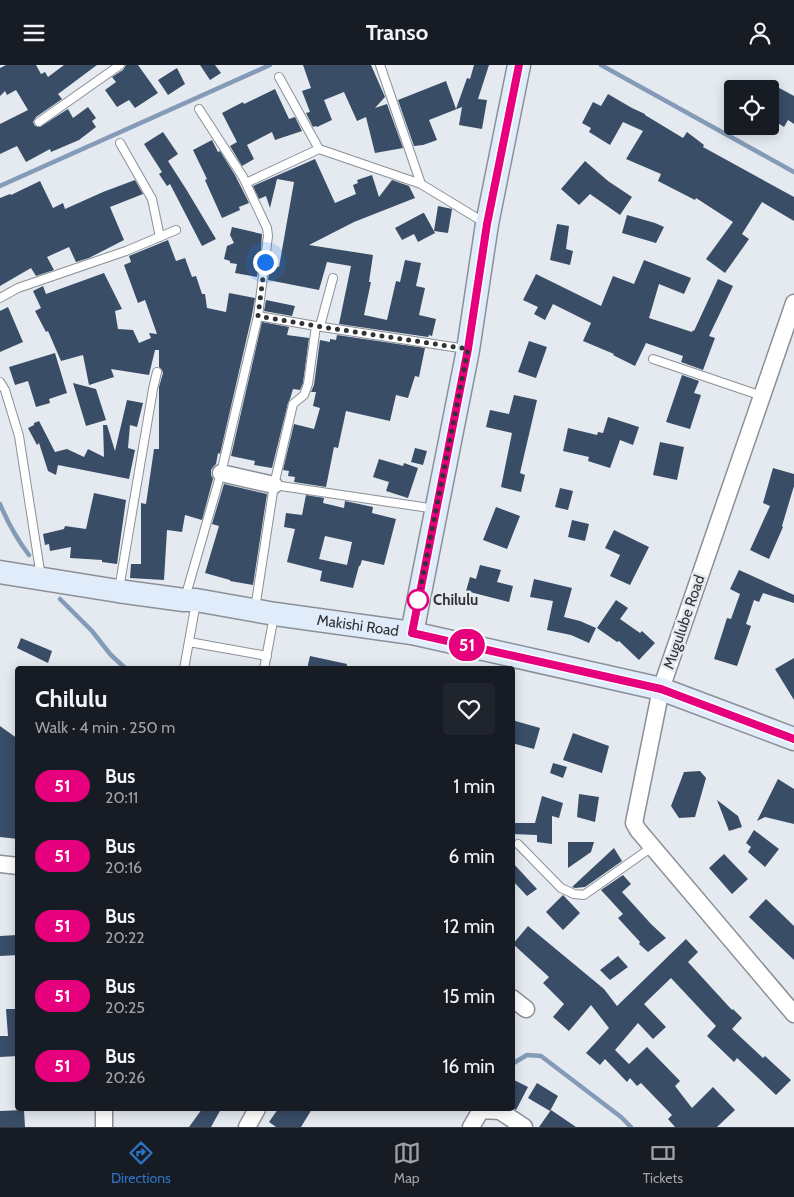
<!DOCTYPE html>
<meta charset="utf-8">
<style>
:root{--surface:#171b24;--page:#20242c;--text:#f1f3f6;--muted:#9ea1a6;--line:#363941;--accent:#2d74c5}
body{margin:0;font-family:Cabin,sans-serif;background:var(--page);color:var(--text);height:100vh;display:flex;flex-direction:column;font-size:19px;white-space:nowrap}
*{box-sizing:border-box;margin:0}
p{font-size:16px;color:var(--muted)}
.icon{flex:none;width:28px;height:28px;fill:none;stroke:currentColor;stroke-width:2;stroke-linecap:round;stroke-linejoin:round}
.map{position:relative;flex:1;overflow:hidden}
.panel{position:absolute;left:15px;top:601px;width:500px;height:445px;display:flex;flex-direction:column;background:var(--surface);border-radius:5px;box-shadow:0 2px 12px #0003}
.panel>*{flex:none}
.badge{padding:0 10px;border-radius:16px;font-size:18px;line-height:32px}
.controls{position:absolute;left:724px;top:15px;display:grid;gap:10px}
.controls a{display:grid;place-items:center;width:55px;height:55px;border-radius:5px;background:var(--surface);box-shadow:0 2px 12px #0003;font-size:25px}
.you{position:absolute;width:25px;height:25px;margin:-12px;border:4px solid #fff;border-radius:50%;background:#1a73e8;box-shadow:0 0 0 8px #1a73e833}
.map>.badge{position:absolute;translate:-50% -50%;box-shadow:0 0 0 2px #fff}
.round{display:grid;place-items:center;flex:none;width:52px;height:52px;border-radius:5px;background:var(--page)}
.overview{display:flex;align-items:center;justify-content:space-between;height:85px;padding:0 20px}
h1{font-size:24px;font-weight:700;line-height:38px}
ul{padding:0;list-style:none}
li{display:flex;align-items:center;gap:15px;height:70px;padding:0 20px}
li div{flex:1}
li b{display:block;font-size:19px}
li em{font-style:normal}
li .badge{min-width:55px;font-weight:700;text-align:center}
header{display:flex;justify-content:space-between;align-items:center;height:65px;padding:0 20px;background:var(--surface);font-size:22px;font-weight:700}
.menu{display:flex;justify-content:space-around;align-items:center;height:70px;border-top:1px solid var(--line);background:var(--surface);font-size:14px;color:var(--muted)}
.menu a{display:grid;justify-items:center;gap:2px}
.menu .on{color:var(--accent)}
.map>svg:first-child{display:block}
</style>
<header><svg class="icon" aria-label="menu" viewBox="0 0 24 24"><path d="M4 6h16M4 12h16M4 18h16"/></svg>Transo<svg class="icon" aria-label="person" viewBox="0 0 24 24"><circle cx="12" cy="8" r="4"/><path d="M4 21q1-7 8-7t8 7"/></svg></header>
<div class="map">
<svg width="794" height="1062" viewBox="0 0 794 1062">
<rect width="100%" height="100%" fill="#e5eaf1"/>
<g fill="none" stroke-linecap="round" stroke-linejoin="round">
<!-- stream -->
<path stroke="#849bb8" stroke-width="4.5" d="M601 0 794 107
M0 121 270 0
M0 439C8 458 16 473 29 490
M60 534 92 566 110 589 126 604
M512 999 527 990 541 991 621 1052 631 1062"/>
</g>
<!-- building -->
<path fill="#394d67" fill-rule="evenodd" d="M6 0H36L41 9 45 7 48 12 64 0H97L58 29 62 34 36 52 33 57 35 61 40 62 68 44 73 53 88 42 96 53 92 56 96 62 79 75 51 87 50 84 26 97 17 81 0 89V59L28 45 16 25 7 30 5 26 0 31V3Z
M126 0H138L158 28 135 43 129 35 117 42 105 25 116 17 112 12 123 5Z
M200 0H215L221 8 210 15Z
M303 0H371L385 32 375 43 387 39 403 83 375 88 366 52 357 56 344 27 324 35 332 55 317 62 316 61 313 62 306 48 310 47 302 26 311 23Z
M474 0H489L478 34 487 35 482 64 459 60 462 42 429 55 437 75 423 80 414 81 398 35 446 16 456 44 467 13 470 14Z
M177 3 185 19 168 30 158 15Z
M770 18 794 31V59L788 55 784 62 770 53Z
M275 24 289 54 295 52 302 66 275 75 272 67 247 80 254 94 242 101 230 81 237 77 222 48 243 37 244 39Z
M608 29 632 43 645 49V50L683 73 687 67 704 80 703 82 794 132V156L762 137 742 169 749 174 725 208 706 194 733 157 696 133 695 135 658 116 661 109 626 94 643 66 623 57 610 80 589 67 591 63 582 58 593 37 601 41Z
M163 67 178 89 168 96 186 124 216 174 202 181 170 119 167 121 159 109 162 107 144 79Z
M212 75 218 87 220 86 235 110 249 138 239 142 240 145 222 153 205 115 207 114 193 85Z
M315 94 335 138 356 129 353 120 358 118 357 115 372 110 379 132 392 115 409 121 415 133 354 157 309 180 373 190 369 217H371L364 250 387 255 396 216 400 217 405 195 421 198 416 221 425 223 419 250 436 254 432 271 429 270 428 272 339 259 351 201 327 197 319 225 268 215 270 200 279 202 294 117 277 114 270 143 266 131 259 134 253 121Z
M585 96 608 116 632 132 620 150 590 129 579 140 561 124Z
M135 115 143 129 110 142 124 175 89 193 76 197 69 182 47 192 54 205 36 211 31 203 0 221V133L10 129 11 130 40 116 53 143 63 138 65 144 103 127Z
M438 141 452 144 448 168 434 166Z
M423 148H424L435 168 418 177 414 169 402 175 395 163Z
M627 150 655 158 664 162 656 178 622 168Z
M557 159 569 161 566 184 573 186 570 200 550 195Z
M232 162 262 169 261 185 258 197 259 198 257 212 235 208 237 199 230 198V196L224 194 227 181 234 178 230 170Z
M168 175 176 196 185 193 192 212 196 211 202 229H205L207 243 226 247 229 228 255 233 252 250 220 389 218 388 216 399 213 402 211 405V410L213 414 202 455 185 450 182 467 167 465 164 515 130 513 131 499H141V438L146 439 154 384H159V322L163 308 162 305 159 302V285H155L149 310 111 304 114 312 89 320 83 290 61 296 48 266 46 267 35 246 41 243 33 226 43 221 46 229 104 208 122 244 115 246 118 264 133 265 139 278 151 273 149 268 157 269 145 235 138 238 124 200 131 197 129 191Z
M644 195 691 213 684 229 659 219 649 253 692 267 693 265 694 266 718 214 733 221 709 271 715 273 703 305 681 297 683 291 646 278 635 301 613 290 614 289 583 276 591 258 553 239 545 255 534 249 538 242 523 235 536 209 601 241 613 211 634 219Z
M266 235 295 241 292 251 264 246Z
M8 242 23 277 0 287V246Z
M262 257 289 262 287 270 309 273 303 318 300 325 293 324 290 334 288 338 272 403 254 400 255 396 231 391Z
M337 270 425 283 419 312 415 311 408 333 396 330 390 356 346 346 338 383 334 382 326 422 294 417 295 412 288 411 289 406 283 405 294 359 314 364 320 343 313 341 316 327H311L314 320 320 275 330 277V274L336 275Z
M529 276 547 282 536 313 518 307Z
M55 288 67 328 49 334 50 338 36 342 28 316 15 320 9 302Z
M682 310 699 316 694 328 701 330 690 364 666 357Z
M73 318 96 324 106 355 86 361Z
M514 330 537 335 520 408 525 410 521 427 501 422 512 368 486 362 490 345 509 349Z
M127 335 143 338 137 362 130 360 128 383 135 385 129 414 58 400 56 410 48 406 39 378 37 380 28 363 34 360V358L39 356 55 387 67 384 84 392 88 384 104 392 103 360H107L115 386Z
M608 352 639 362 633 380 620 375 610 403 588 396 589 392 563 386 568 363 597 370 598 367 603 368Z
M660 377 684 382 677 415 653 410Z
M415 383 427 386 423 400 411 397Z
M379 394 403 401 404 398 418 403 408 433 386 426 389 417 373 412Z
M773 403 794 409V421L782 461 783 462 769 494 750 485 770 441 763 438Z
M224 419 267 429 253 520 230 516V515L205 508 219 461 212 459Z
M560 423 573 426 568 445 555 442Z
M94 428 126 435 117 499 102 497V495L70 493 71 482 50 486 49 479 45 480 43 469 64 464 65 461 86 464Z
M306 430 324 433 323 438 344 443 345 436 373 442 372 448 396 454 384 500 362 495 360 501H359L353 523 320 516 322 506 287 497 295 464 284 462 286 448 302 450ZM325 471 352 477 347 500 319 494Z
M496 442 520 451 507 484 483 475Z
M572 455 589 459 585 476 568 472Z
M614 465 649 482 630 520 610 511 620 490 605 483Z
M480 500 501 505 497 517 513 521 509 537 466 526 470 512 476 514Z
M739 505 794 530V538L763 528 759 537 754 535 746 559 751 561 737 601 714 594 727 553 731 554 740 529 730 524Z
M534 514 572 523 564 552 580 556 596 563 589 578 571 570 547 565 553 536 530 532Z
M616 535 628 543 620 554 640 568 642 566 655 578 639 595 619 576 617 577 597 563Z
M21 573 52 586 48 598 17 583Z
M310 591 347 599 346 604H307Z
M794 593V635L775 604Z
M512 655 540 663 534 684 512 678Z
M0 661 18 674V774L0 772Z
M573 668 609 681 602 708 563 695Z
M553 698 567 702 563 713 550 708Z
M700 706 706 713 695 752 679 753 671 741 684 707Z
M778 714 794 724V759L765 752 757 756Z
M579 729 599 732 595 757 577 752Z
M542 731 563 738 559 753 552 751V779L537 777V770L512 769V758H535Z
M717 735 738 751 742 762 729 766Z
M754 765 779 784 765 802 748 787 751 782 746 778Z
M568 777H594L591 787 568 803Z
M614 783 622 796 585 822 575 823 572 822Z
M724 789 748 814 732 829 709 803Z
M512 797 537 824 527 831 512 815Z
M623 810 631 819 622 827 651 859 666 873 648 887 639 879 640 877 618 853 623 849 601 825Z
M563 830 580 848 563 865 546 847Z
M766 834 794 861V895L749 852Z
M528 861 604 924 617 941 686 874 698 887 688 897 732 945 733 944 742 953 732 964 763 993 765 991 791 1015 776 1030 737 993 734 997 707 971 716 961 671 913 644 939 666 962 653 974 638 958 615 985 629 999 647 982 680 1016 675 1021 692 1043 713 1022 735 1045 717 1062H675L668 1054 672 1050 641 1018 637 1021 630 1013 627 1017 605 994 600 1000 586 988 609 963 591 940 569 966 553 952 564 939 543 918 549 912 513 879Z
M17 870 18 890 0 891V871Z
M618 891 628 902 610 915 600 905Z
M6 944H18V991L0 992V971H8Z
M512 1014 528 1022 516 1045 512 1042Z
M537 1018 558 1031 550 1046 528 1033Z
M202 1044H221L211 1062H189Z
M278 1044H312L301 1062H276L269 1057Z
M24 1045 25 1062H0V1046Z
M551 1045 576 1062H539Z"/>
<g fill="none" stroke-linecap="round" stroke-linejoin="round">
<defs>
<path id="service" d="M380 0 421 119
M279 12 319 84
M39 57 120 0
M120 78 152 134 160 172
M246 118 319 84 421 119 485 158
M0 233 18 223 126 186 176 165
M258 251 316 261 466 284
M320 261 333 213
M653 294 762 331
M0 317 5 325 19 371 41 512
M274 420 436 444
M119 524 153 324 157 307
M185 533 221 408 258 251 268 171 267 163 243 112 199 44
M255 544 274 420 293 339 304 330 308 319 316 261
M189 577 267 591
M184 604 196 537
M264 604 274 551
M518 779 561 823 574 829 584 830 652 782"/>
<path id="minor" d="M794 238 661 624 634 758 638 765 794 949
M221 408 274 420
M0 799 18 801
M512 933 526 944
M104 1062V1044
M247 1062 257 1044
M471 1062 481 1045 500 1046 524 1062"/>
<g id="secondary">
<path id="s1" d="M0 507 118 526 184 535H196L275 549 412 568 661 624 794 674"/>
<path d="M412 568 468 285 487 159 519 0"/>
</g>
</defs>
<!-- service casing -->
<use href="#service" stroke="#8b9096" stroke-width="10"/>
<!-- minor casing -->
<use href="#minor" stroke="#8b9096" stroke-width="19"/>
<!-- secondary casing -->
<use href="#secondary" stroke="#8b9096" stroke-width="25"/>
<!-- service -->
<use href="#service" stroke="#fff" stroke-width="8"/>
<!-- minor -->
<use href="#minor" stroke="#fff" stroke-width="16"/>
<!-- secondary -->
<use href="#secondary" stroke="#e1ecfb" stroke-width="22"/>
</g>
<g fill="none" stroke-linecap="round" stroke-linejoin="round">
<defs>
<path id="line" d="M519 0 487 159 468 284 412 568 661 624 794 674"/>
</defs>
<!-- line casing -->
<use href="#line" stroke="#fff" stroke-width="11"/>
<!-- line -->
<use href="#line" stroke="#e6007e" stroke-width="8"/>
<!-- walk -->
<path stroke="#313335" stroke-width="5" stroke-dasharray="0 9" d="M265 197 258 251 316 261 468 284 418 535"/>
</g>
<!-- markers -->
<circle fill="#fff" stroke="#e6007e" stroke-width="2.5" cx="418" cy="535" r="10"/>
<g text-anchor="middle" stroke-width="5" stroke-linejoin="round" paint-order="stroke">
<!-- stop labels -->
<g font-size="15" font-weight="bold" fill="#313335" stroke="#e5eaf1" text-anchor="start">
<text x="433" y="540">Chilulu</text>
</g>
<!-- street labels -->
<g font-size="15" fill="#313335" stroke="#e5eaf1">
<text transform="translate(684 557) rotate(-71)" y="5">Mugulube Road</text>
<text dy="5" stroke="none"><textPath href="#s1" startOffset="362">Makishi Road</textPath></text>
</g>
</g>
</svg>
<div class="controls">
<a><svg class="icon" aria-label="locate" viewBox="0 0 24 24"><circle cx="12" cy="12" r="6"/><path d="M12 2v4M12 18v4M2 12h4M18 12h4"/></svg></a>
</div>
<div class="you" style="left:265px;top:197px"></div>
<b class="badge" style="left:467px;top:580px;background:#e6007e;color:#fff">51</b>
<section class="panel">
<div class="overview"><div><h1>Chilulu</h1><p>Walk · 4 min · 250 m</p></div><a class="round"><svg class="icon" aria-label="heart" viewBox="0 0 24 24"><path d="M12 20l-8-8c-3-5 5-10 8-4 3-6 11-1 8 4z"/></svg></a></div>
<ul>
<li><span class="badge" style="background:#e6007e;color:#fff">51</span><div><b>Bus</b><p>20:11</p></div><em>1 min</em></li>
<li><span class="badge" style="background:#e6007e;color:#fff">51</span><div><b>Bus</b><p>20:16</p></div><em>6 min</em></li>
<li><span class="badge" style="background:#e6007e;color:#fff">51</span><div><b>Bus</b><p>20:22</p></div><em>12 min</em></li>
<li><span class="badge" style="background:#e6007e;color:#fff">51</span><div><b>Bus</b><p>20:25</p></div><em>15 min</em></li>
<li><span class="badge" style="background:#e6007e;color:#fff">51</span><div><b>Bus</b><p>20:26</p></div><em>16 min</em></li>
</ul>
</section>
</div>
<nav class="menu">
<a class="on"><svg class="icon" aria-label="directions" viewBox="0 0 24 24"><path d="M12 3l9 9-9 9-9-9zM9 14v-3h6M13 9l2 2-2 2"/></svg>Directions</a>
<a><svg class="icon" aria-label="map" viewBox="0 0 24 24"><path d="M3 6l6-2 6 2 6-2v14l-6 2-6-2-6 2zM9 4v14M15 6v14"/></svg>Map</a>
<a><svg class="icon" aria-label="tickets" viewBox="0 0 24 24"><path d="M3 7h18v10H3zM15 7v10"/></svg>Tickets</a>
</nav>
